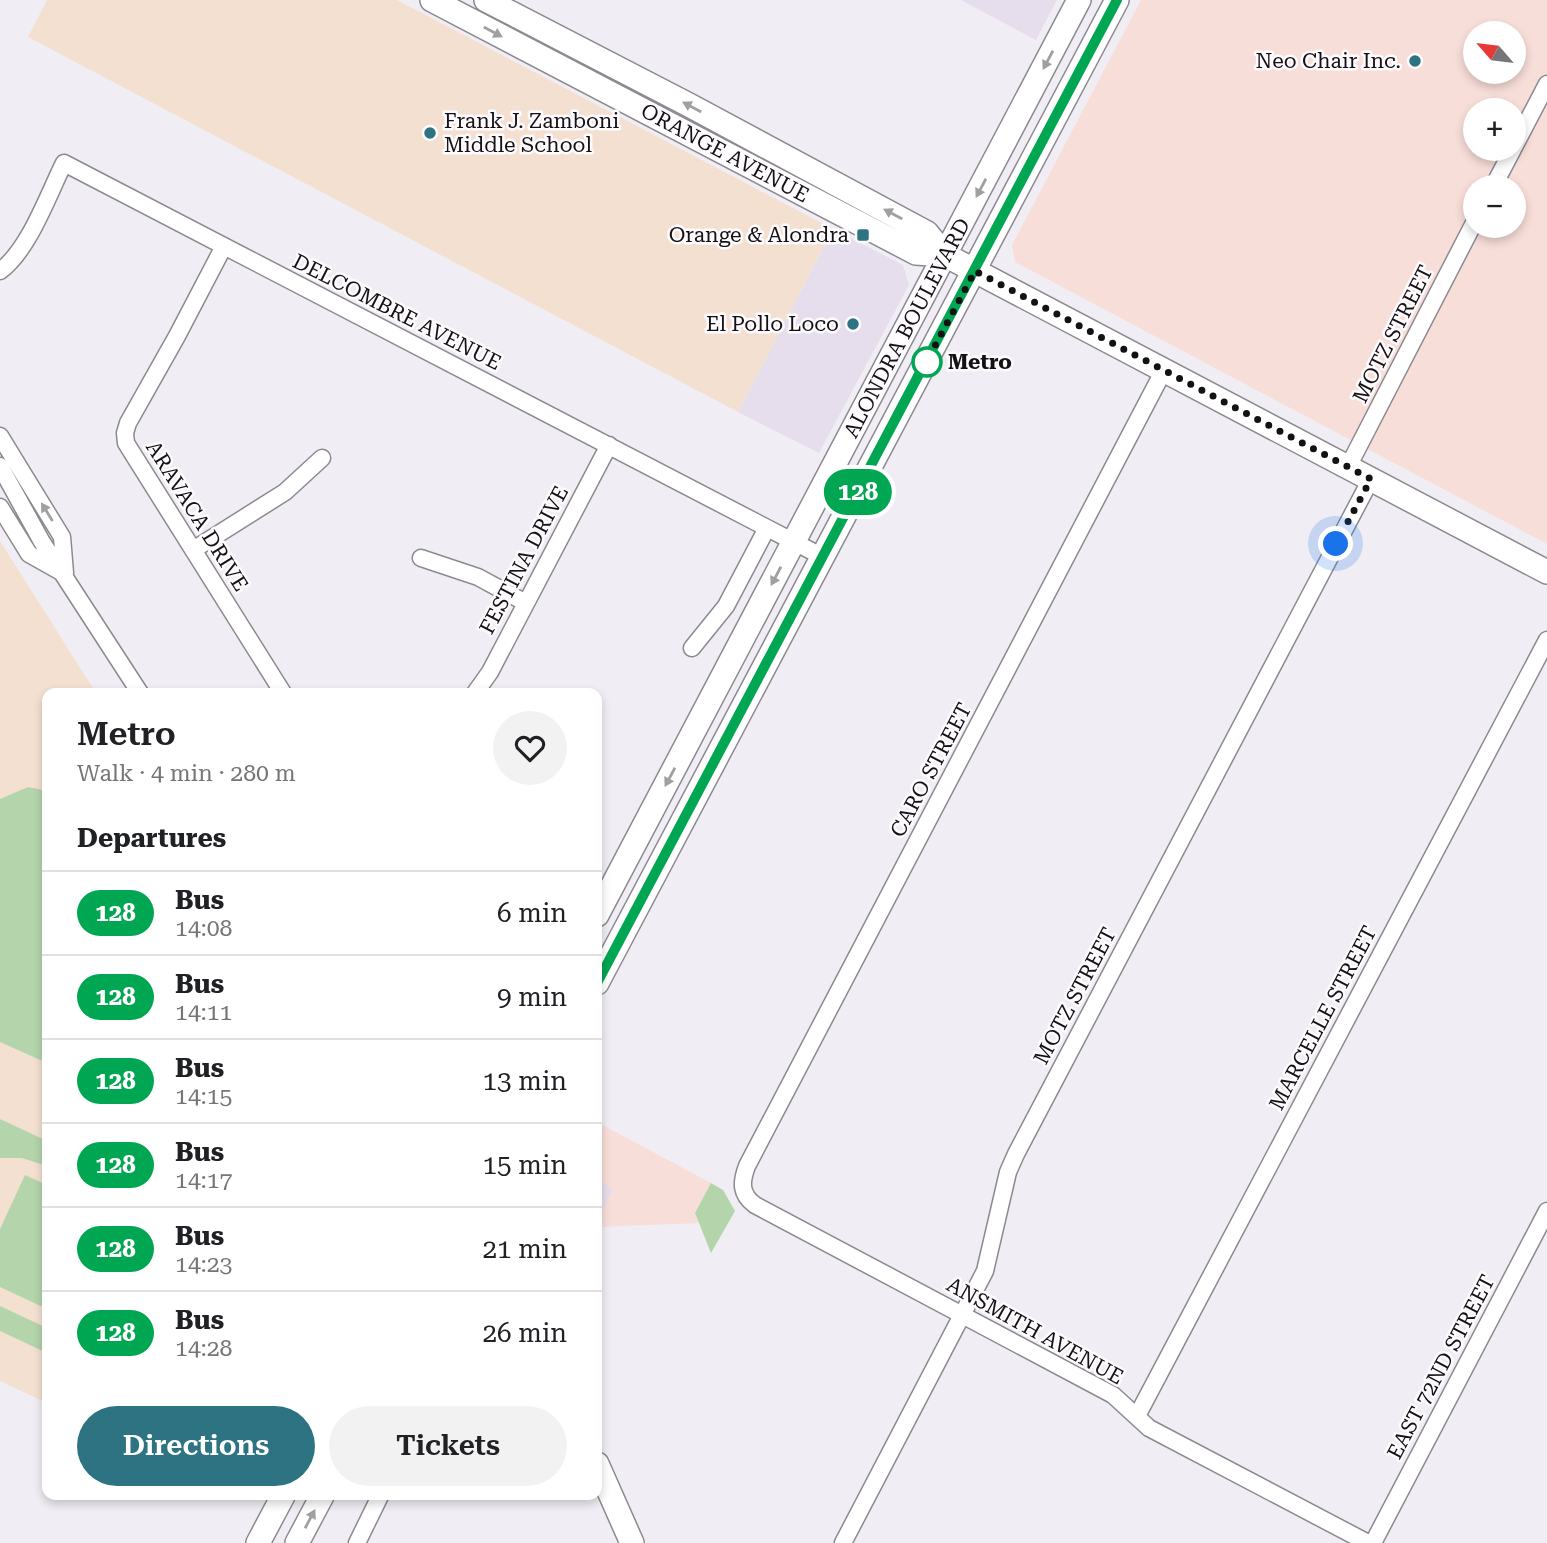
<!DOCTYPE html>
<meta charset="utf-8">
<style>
:root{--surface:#fff;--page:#f2f2f2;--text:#202124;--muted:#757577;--line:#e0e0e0;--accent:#2d7381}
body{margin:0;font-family:"Roboto Serif",serif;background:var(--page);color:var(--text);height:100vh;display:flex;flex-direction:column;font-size:26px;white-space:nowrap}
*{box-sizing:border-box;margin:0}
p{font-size:23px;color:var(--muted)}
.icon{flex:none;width:38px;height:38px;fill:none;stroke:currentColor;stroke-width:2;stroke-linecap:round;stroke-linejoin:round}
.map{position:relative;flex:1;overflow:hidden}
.details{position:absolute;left:42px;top:688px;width:560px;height:812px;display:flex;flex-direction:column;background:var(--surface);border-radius:14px;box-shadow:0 4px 10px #0003}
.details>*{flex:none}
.badge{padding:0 14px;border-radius:23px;font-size:24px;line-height:46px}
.needle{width:46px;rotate:298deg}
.buttons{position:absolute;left:1463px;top:21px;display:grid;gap:14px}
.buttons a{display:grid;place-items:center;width:63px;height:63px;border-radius:50%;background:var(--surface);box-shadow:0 4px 10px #0003;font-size:35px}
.you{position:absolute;width:35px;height:35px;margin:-18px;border:5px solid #fff;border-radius:50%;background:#1a73e8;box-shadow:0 0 0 10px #1a73e833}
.map>.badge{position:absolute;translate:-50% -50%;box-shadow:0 0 0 4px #fff}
h2{padding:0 35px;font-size:26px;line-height:63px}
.round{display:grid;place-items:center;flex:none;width:74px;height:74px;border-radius:37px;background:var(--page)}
.summary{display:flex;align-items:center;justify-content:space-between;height:119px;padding:0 35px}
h1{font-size:33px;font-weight:600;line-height:52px}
.primary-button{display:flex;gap:14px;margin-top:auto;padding:14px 35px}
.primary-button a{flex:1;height:80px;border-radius:42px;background:var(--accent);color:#fff;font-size:28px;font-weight:600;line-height:80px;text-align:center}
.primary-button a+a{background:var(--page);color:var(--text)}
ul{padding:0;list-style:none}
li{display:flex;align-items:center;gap:21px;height:84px;padding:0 35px;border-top:2px solid var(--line)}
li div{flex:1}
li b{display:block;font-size:26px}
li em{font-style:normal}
li .badge{min-width:77px;font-weight:700;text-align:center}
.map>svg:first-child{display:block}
</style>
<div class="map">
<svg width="1547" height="1543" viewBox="0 0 1547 1543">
<rect width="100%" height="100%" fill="#f1edf4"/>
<!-- built -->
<path fill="#e6deed" d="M961 0H1057L1036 40Z
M833 229 903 265 909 285 819 453 738 412Z
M597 1180 614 1189 597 1221Z"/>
<!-- industrial -->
<path fill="#f8ded9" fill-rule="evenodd" d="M1141 0H1547V544L1015 262 1012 245ZM1475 33H1514V72H1475ZM1475 110H1514V149H1475ZM1475 187H1514V226H1475Z
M597 1122 711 1183 695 1213 699 1223 597 1227V1221L613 1189 597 1180Z"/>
<!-- education -->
<path fill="#f4e0d1" d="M47 0H397L833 229 738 412 28 37Z
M0 541 96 693H47V1403L0 1381Z"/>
<!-- green -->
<path fill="#b4d4ab" d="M28 787 47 791V1063L0 1042V799Z
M0 1119 47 1141V1166L22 1158H0Z
M25 1175 47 1185V1309L0 1287V1229Z
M711 1183 723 1190 735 1211 711 1253 695 1213Z
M0 1306 47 1328V1353L0 1331Z"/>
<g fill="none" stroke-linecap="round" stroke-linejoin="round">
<defs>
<path id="street" d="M1514 147 1547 84
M1493 187 1513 149
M224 246 177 336 128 423 125 433 126 443 283 693
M0 271C29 250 48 195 64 163L823 557
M1164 370 747 1166C741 1182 740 1194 755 1205L1113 1395 1149 1428 1368 1543
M0 436 62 537 65 573
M0 466 42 542 140 693
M1348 467 1475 221
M0 507 29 554 61 572
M193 550 285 492 322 458
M421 558 478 577 526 603
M692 648 726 606 767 528
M475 693 490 672 609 445
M1137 1416 1547 640
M357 1543 381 1494
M843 1543 985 1271 1008 1172 1016 1154 1371 479
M1373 1543 1547 1211"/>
<path id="secondary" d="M432 0 916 253 945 255
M486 0 689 105 927 233 945 255 1547 572
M597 915 1079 0
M597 983 1117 0
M597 1464 632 1543
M258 1543 284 1494
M297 1543 323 1494"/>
</defs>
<!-- street casing -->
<use href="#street" stroke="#8d8990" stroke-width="19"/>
<!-- secondary casing -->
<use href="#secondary" stroke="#8d8990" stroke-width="26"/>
<!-- street -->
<use href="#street" stroke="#fff" stroke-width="16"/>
<!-- secondary -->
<use href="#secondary" stroke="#fff" stroke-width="23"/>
</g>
<!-- one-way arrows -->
<defs><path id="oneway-solid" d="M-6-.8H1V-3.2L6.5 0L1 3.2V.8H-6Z" transform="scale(1.75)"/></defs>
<g fill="#a1a0a1">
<use href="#oneway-solid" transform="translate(493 32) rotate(28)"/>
<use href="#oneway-solid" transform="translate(1048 60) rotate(118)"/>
<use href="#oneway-solid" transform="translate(692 107) rotate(-152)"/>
<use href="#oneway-solid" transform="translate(981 188) rotate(118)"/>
<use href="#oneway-solid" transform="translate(893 214) rotate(-152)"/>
<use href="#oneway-solid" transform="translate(47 512) rotate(-122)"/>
<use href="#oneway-solid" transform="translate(776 576) rotate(118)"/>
<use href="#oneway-solid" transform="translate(670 777) rotate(118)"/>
<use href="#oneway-solid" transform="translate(310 1519) rotate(-62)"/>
</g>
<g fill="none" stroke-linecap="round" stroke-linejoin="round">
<defs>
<path id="line" d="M597 983 1117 0"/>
</defs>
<!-- line casing -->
<use href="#line" stroke="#fff" stroke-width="16"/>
<!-- line -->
<use href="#line" stroke="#00a651" stroke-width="10"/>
<!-- walk -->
<path stroke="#131114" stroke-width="7" stroke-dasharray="0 12.6" d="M927 362 922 370 975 271 1371 479 1336 544"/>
</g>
<!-- markers -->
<g fill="#2d7381" stroke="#fdfbfe" stroke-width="2.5">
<circle cx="1415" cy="61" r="7"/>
<circle cx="430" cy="133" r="7"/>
<rect x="856" y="228" width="14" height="14" rx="3.5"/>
<circle cx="853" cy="324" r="7"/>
</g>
<circle fill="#fff" stroke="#00a651" stroke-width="3.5" cx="927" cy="362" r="14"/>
<g text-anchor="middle" stroke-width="5" stroke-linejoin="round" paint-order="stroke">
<!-- poi labels -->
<g font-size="21" fill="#131114" stroke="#fdfbfe" text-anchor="end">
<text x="1401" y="68">Neo Chair Inc.</text>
<text x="444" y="128" text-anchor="start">Frank J. Zamboni<tspan x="444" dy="24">Middle School</tspan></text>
<text x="849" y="242">Orange &amp; Alondra</text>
<text x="839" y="331">El Pollo Loco</text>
</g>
<!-- street labels -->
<g font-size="21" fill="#131114" stroke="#fdfbfe">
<text transform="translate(725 153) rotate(28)" y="7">ORANGE AVENUE</text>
<text transform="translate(397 312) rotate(27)" y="7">DELCOMBRE AVENUE</text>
<text transform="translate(907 328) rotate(-62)" y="7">ALONDRA BOULEVARD</text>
<text transform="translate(1393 334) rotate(-63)" y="7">MOTZ STREET</text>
<text transform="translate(197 516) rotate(58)" y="7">ARAVACA DRIVE</text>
<text transform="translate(524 560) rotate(-62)" y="7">FESTINA DRIVE</text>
<text transform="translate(931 770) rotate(-62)" y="7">CARO STREET</text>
<text transform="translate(1075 996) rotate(-62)" y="7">MOTZ STREET</text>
<text transform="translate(1323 1018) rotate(-62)" y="7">MARCELLE STREET</text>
<text transform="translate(1035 1331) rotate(29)" y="7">ANSMITH AVENUE</text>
<text transform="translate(1441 1367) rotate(-62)" y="7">EAST 72ND STREET</text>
</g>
<!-- stop labels -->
<g font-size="21" font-weight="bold" fill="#131114" stroke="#fdfbfe" text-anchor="start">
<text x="948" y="369">Metro</text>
</g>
</g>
</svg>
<div class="buttons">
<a><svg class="needle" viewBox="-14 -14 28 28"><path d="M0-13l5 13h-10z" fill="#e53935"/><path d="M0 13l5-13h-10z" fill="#757577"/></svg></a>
<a>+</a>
<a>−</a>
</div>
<div class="you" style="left:1336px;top:544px"></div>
<b class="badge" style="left:858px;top:492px;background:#00a651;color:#fff">128</b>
<section class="details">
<div class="summary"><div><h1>Metro</h1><p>Walk · 4 min · 280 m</p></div><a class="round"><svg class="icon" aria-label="heart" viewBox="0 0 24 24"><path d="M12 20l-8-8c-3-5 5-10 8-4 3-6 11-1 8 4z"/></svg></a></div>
<h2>Departures</h2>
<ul>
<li><span class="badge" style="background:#00a651;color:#fff">128</span><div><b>Bus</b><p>14:08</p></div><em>6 min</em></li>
<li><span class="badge" style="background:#00a651;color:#fff">128</span><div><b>Bus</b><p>14:11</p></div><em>9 min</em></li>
<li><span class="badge" style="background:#00a651;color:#fff">128</span><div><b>Bus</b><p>14:15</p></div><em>13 min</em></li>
<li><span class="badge" style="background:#00a651;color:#fff">128</span><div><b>Bus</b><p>14:17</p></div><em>15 min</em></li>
<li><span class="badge" style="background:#00a651;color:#fff">128</span><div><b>Bus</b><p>14:23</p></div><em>21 min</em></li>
<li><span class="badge" style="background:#00a651;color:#fff">128</span><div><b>Bus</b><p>14:28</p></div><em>26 min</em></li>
</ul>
<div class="primary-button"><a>Directions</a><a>Tickets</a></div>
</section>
</div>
